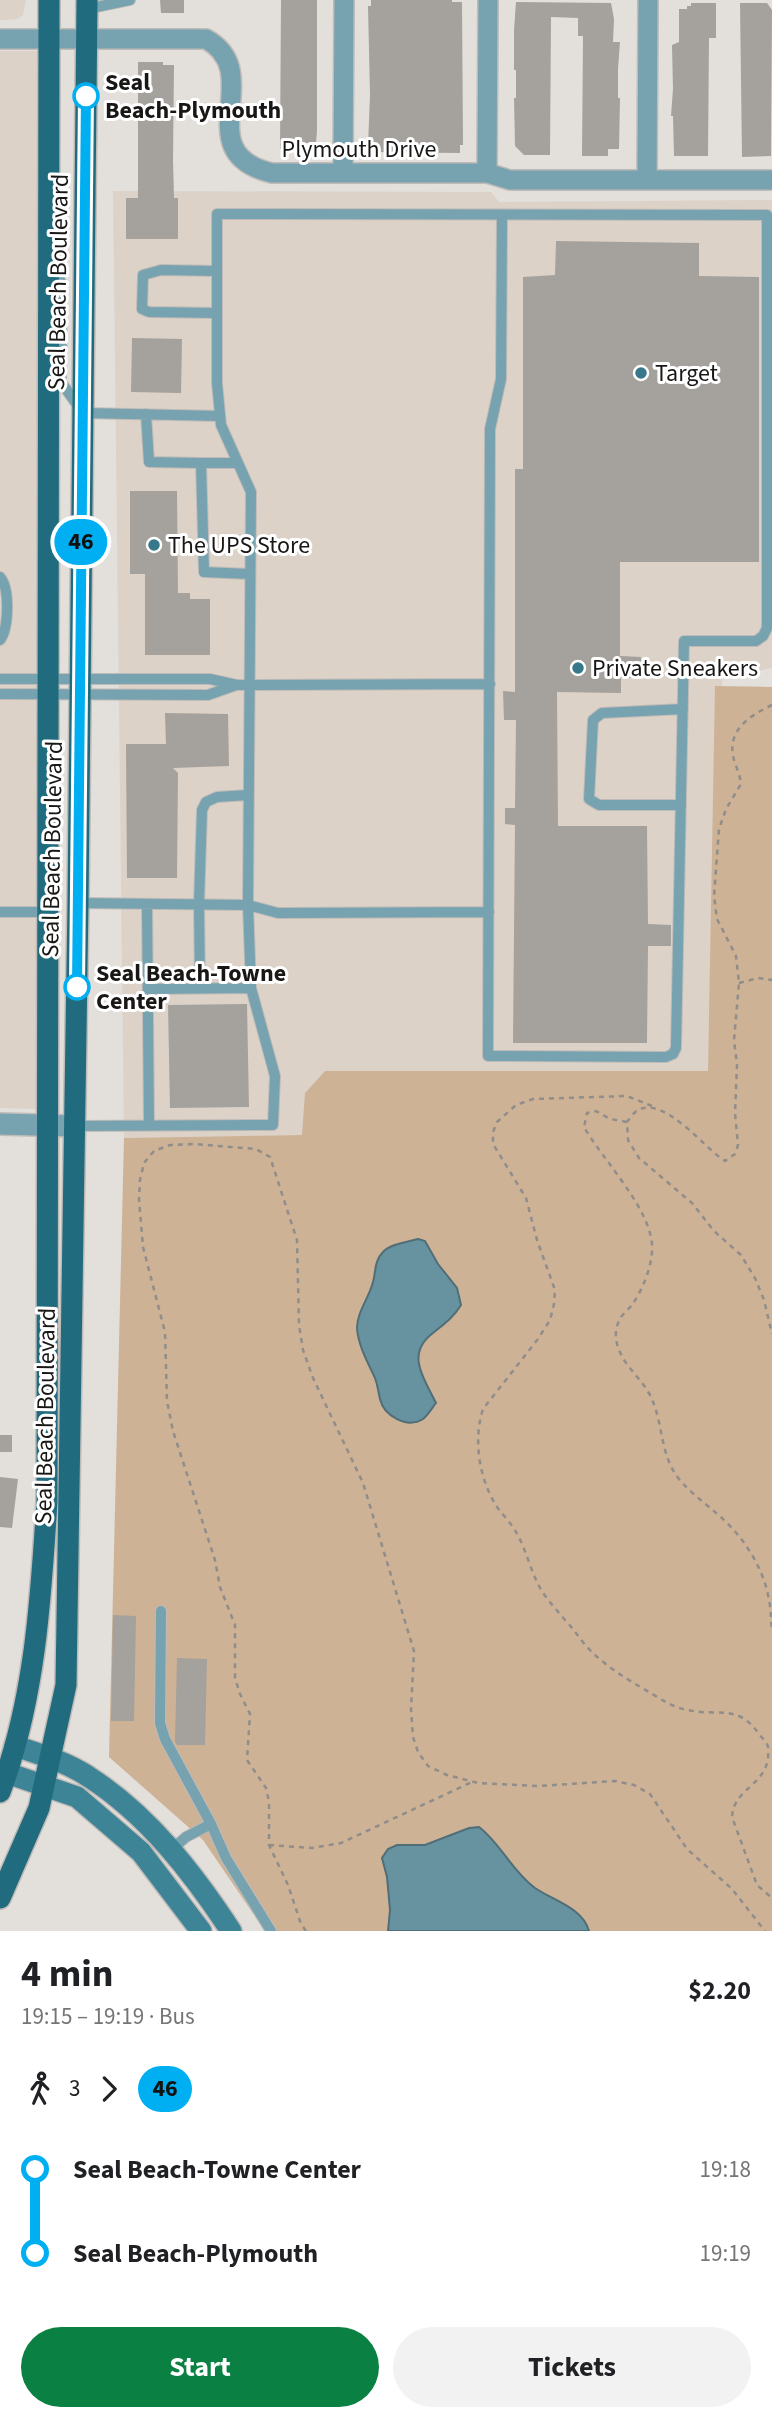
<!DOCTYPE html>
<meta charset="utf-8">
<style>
:root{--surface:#fff;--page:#f2f2f2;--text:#202124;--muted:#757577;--accent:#0b8043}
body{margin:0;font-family:"Source Sans 3",sans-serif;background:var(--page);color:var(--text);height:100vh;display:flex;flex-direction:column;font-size:26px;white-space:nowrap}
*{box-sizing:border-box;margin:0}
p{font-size:23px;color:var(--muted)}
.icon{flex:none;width:38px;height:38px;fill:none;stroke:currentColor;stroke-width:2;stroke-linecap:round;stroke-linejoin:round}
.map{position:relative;height:1931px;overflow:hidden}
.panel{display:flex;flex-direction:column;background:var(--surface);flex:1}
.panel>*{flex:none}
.badge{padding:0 14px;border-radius:23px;font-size:24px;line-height:46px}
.map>.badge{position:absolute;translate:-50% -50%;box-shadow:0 0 0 4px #fff}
.legs{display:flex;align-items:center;gap:10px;height:77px;padding:0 21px;font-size:23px}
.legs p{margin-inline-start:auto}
.head{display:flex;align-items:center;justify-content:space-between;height:119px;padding:0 21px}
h1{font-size:38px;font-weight:700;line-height:52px}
.button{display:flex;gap:14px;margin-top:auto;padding:14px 21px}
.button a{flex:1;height:80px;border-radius:42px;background:var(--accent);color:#fff;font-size:28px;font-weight:700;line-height:80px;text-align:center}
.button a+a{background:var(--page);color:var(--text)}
ul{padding:0 21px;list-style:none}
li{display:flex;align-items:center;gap:24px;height:84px;font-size:26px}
li i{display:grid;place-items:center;width:10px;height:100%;margin:0 9px;background:currentColor}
li i::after{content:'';width:18px;height:18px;margin:-9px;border:5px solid;border-radius:50%;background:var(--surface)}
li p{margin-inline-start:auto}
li:first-child i{background:linear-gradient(#0000 50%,currentColor 0)}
li:last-child i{background:linear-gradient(currentColor 50%,#0000 0)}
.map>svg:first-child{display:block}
</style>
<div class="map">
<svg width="772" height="1931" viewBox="0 0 772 1931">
<rect width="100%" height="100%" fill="#e3dfdb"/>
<!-- built -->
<path fill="#dcd2c8" d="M0 0H26L23 15 17 19 0 20Z
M0 51H38L39 1109 0 1108Z
M113 191 491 192 499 202 772 200V668L722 678 708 1071H325L305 1093 303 1135 124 1138Z"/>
<!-- green -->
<path fill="#cdb295" d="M715 686 772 687V1931H265L203 1840 109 1757 124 1138 302 1135 305 1093 325 1071H708Z"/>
<!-- water -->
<path fill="#6793a1" stroke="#506e77" stroke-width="2" d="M418 1239 425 1241 438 1264 457 1288 461 1305C453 1318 444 1324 433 1333 405 1354 424 1378 436 1403 432 1408 428 1415 423 1419 407 1429 384 1416 380 1399 378 1391 378 1386 375 1378 368 1363 358 1345 357 1328 357 1312 369 1298 373 1282 376 1272 374 1261 383 1252 390 1244 407 1242 418 1239Z
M479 1827C501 1844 512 1871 535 1888 554 1901 583 1908 589 1931H388L390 1910 387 1877 382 1858 388 1849 397 1845H425L469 1828Z"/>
<!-- building -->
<path fill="#a5a19c" d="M160 0H184V13H161Z
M281 0H317V131L316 143H306V149H280Z
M371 0H452V2H462L463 145H460V153L371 152V146H368L370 95 368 6H371Z
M516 2 611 3 614 19 613 42H620L618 69V98H620L619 149H608V156H582L583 36H578V18L551 17 550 155H524L515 146 514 98H516V70H514V30Z
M691 3H716V38H709L708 156H674L673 116H671L673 89 672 45 679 42V9H687V6H691Z
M740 3H767L772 10 771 156 742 157Z
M138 62H163V65H174L173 160 174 198H178V239H126V198H138Z
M556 241 699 243V276L759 277V562H620V656L641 657V678H621V693L557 692 558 826H647L648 924 671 925V946H648L647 1043H513L515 825 505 824V808H515L516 720H504L503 691 515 692V469H523V277L555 275Z
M132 338 182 339 181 393 131 392Z
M130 491H177L178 593H190V599H210V655H145V574H130Z
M165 713 228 714 229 766 173 768 178 773 177 878H127L126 744H166Z
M247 1004 249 1107 170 1108 168 1005Z
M0 1435H12V1452H0Z
M0 1477 18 1479 12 1528 0 1527Z
M113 1615 136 1616 134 1721H111Z
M177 1658 207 1659 205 1745H177L175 1742Z"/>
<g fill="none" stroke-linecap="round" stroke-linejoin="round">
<defs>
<path id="service" d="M87 9 130 0
M54 266 62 285 61 382 83 413 220 416
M217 313 149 312 142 309 143 275 161 270 217 271
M146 414 149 462 201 463 204 572 249 574
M201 463H238
M0 577C10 588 9 628 0 640
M0 679H210L237 685 490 684
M0 694 208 695 236 685
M681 805H599L589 799 593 720 602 713 683 709
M78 903 248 905 278 913 489 912
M147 904 149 1126
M0 912H49
M200 988 199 903 202 810 206 802 217 797 248 795
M148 989 251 988
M75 1126 273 1125 275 1076 251 988 248 905 251 492 221 425 217 383V214L767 215V628L763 636 756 641H684L676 1048 673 1054 666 1057 488 1056 490 429 501 379 502 215
M161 1611 160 1723 165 1739 211 1824 186 1837 171 1850
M211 1824 226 1858 271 1931"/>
<path id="minor" d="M0 39H206C268 73 186 153 272 173H487L510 180H772
M343 173 344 0
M487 173 488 0
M647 180 648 0"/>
<path id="tertiary" d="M0 1124 75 1126"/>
<path id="secondary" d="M15 1746C39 1754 67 1762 89 1777 148 1815 193 1873 231 1931
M7 1773 77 1797 141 1852 201 1931"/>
<path id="primary" d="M0 1792C35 1700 41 1598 47 1501L49 0
M0 1898 39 1808 66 1685 78 903 87 0"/>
</defs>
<!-- service casing -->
<use href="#service" stroke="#bfbbb8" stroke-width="12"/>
<!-- minor casing -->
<use href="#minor" stroke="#bfbbb8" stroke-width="22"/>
<!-- tertiary casing -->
<use href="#tertiary" stroke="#bfbbb8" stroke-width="24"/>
<!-- secondary casing -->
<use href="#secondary" stroke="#bfbbb8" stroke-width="24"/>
<!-- primary casing -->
<use href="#primary" stroke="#bfbbb8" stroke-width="24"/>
<!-- path -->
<path stroke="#908d8a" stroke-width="2.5" stroke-dasharray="5 5" stroke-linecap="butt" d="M772 705C751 715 728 729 733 756 735 765 740 774 741 784L726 809 719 829 714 896 717 919 736 956 739 983 734 1040 737 1065 735 1113 738 1145 735 1154 725 1161C704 1148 665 1096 638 1110 634 1112 630 1118 627 1122L628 1140 639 1158 692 1203 714 1231 741 1255 755 1278 764 1300 772 1334
M739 983 758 978 772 980
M652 1106 627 1096 533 1099 516 1105 497 1122 493 1132V1144L526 1198 537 1240 555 1290 554 1304 550 1320 538 1339 483 1409C473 1440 479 1479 497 1507 503 1515 511 1523 516 1532 526 1549 530 1569 539 1586 546 1599 556 1609 565 1620 574 1629 580 1640 589 1649 607 1668 632 1682 654 1695 665 1702 675 1708 688 1710 719 1717 737 1703 759 1734 762 1738 767 1742 768 1747 772 1786 734 1785 732 1817L757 1885 772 1898
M627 1122 610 1119 596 1111 587 1113 584 1127C603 1160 650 1208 652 1245 653 1265 643 1289 632 1305 628 1310 621 1315 619 1321 615 1329 615 1339 618 1347 624 1366 641 1378 650 1395 664 1423 659 1454 679 1479 693 1496 711 1507 726 1522 745 1540 763 1569 768 1595 771 1607 771 1619 772 1632
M269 1845 312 1848 341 1843 472 1782
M306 1931 301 1924 288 1885 269 1845V1802L266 1788 247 1760 250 1714 240 1694 235 1678V1625L220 1587 215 1560 173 1431 167 1401 165 1332 143 1247 139 1199 140 1180 144 1163 154 1151 170 1145 194 1144 256 1149 270 1157 297 1240 299 1325 303 1350 313 1378 363 1483 414 1651 411 1709 413 1737 418 1752 428 1766 447 1775 478 1783 539 1786 615 1781 634 1785 650 1794 687 1849 732 1889 765 1931"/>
<!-- service -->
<use href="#service" stroke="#77a2af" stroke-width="10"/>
<!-- minor -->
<use href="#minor" stroke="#77a2af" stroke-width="19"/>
<!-- tertiary -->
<use href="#tertiary" stroke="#77a2af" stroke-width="21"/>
<!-- secondary -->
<use href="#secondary" stroke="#3d8497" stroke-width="21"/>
<!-- primary -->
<use href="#primary" stroke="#216b7e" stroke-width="21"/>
</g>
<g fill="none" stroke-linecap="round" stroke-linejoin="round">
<defs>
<path id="line-1" d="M77 987 86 96"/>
</defs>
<!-- line-1 casing -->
<use href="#line-1" stroke="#fff" stroke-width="16"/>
<!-- line-1 -->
<use href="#line-1" stroke="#00aff2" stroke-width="10"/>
</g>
<!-- markers -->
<g fill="#fff" stroke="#00aff2" stroke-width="3.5">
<circle cx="86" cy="96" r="12"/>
<circle cx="77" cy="987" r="12"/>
</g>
<g fill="#37798a" stroke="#fff" stroke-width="2.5">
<circle cx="641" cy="373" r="7"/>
<circle cx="154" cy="545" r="7"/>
<circle cx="578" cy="668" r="7"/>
</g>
<g text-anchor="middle" stroke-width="6" stroke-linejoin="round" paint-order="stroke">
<!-- stop labels -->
<g font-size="24" font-weight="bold" fill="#191716" stroke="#fff" text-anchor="start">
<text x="105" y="90">Seal<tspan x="105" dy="28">Beach-Plymouth</tspan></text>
<text x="96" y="981">Seal Beach-Towne<tspan x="96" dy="28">Center</tspan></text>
</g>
<!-- street labels -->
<g font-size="24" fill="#191716" stroke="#fff">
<text x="359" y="157">Plymouth Drive</text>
<text transform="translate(58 282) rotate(-89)" y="8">Seal Beach Boulevard</text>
<text transform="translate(52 849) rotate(-89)" y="8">Seal Beach Boulevard</text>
<text transform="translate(45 1416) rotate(-89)" y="8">Seal Beach Boulevard</text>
</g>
<!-- poi labels -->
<g font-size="24" fill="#191716" stroke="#fff" text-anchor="start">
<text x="655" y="381">Target</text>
<text x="168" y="553">The UPS Store</text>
<text x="592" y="676">Private Sneakers</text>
</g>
</g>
</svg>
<b class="badge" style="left:81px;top:542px;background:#00aff2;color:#111">46</b>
</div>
<section class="panel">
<div class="head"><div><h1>4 min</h1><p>19:15 – 19:19 · Bus</p></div><b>$2.20</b></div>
<div class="legs"><svg class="icon" aria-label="walk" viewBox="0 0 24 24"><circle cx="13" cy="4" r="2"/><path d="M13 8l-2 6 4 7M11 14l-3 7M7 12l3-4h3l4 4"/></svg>3<svg class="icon" aria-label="forward" viewBox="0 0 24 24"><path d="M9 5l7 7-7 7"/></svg><b class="badge" style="background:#00aff2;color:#111">46</b></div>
<ul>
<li><i style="color:#00aff2"></i><b>Seal Beach-Towne Center</b><p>19:18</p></li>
<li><i style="color:#00aff2"></i><b>Seal Beach-Plymouth</b><p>19:19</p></li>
</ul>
<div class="button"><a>Start</a><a>Tickets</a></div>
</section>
